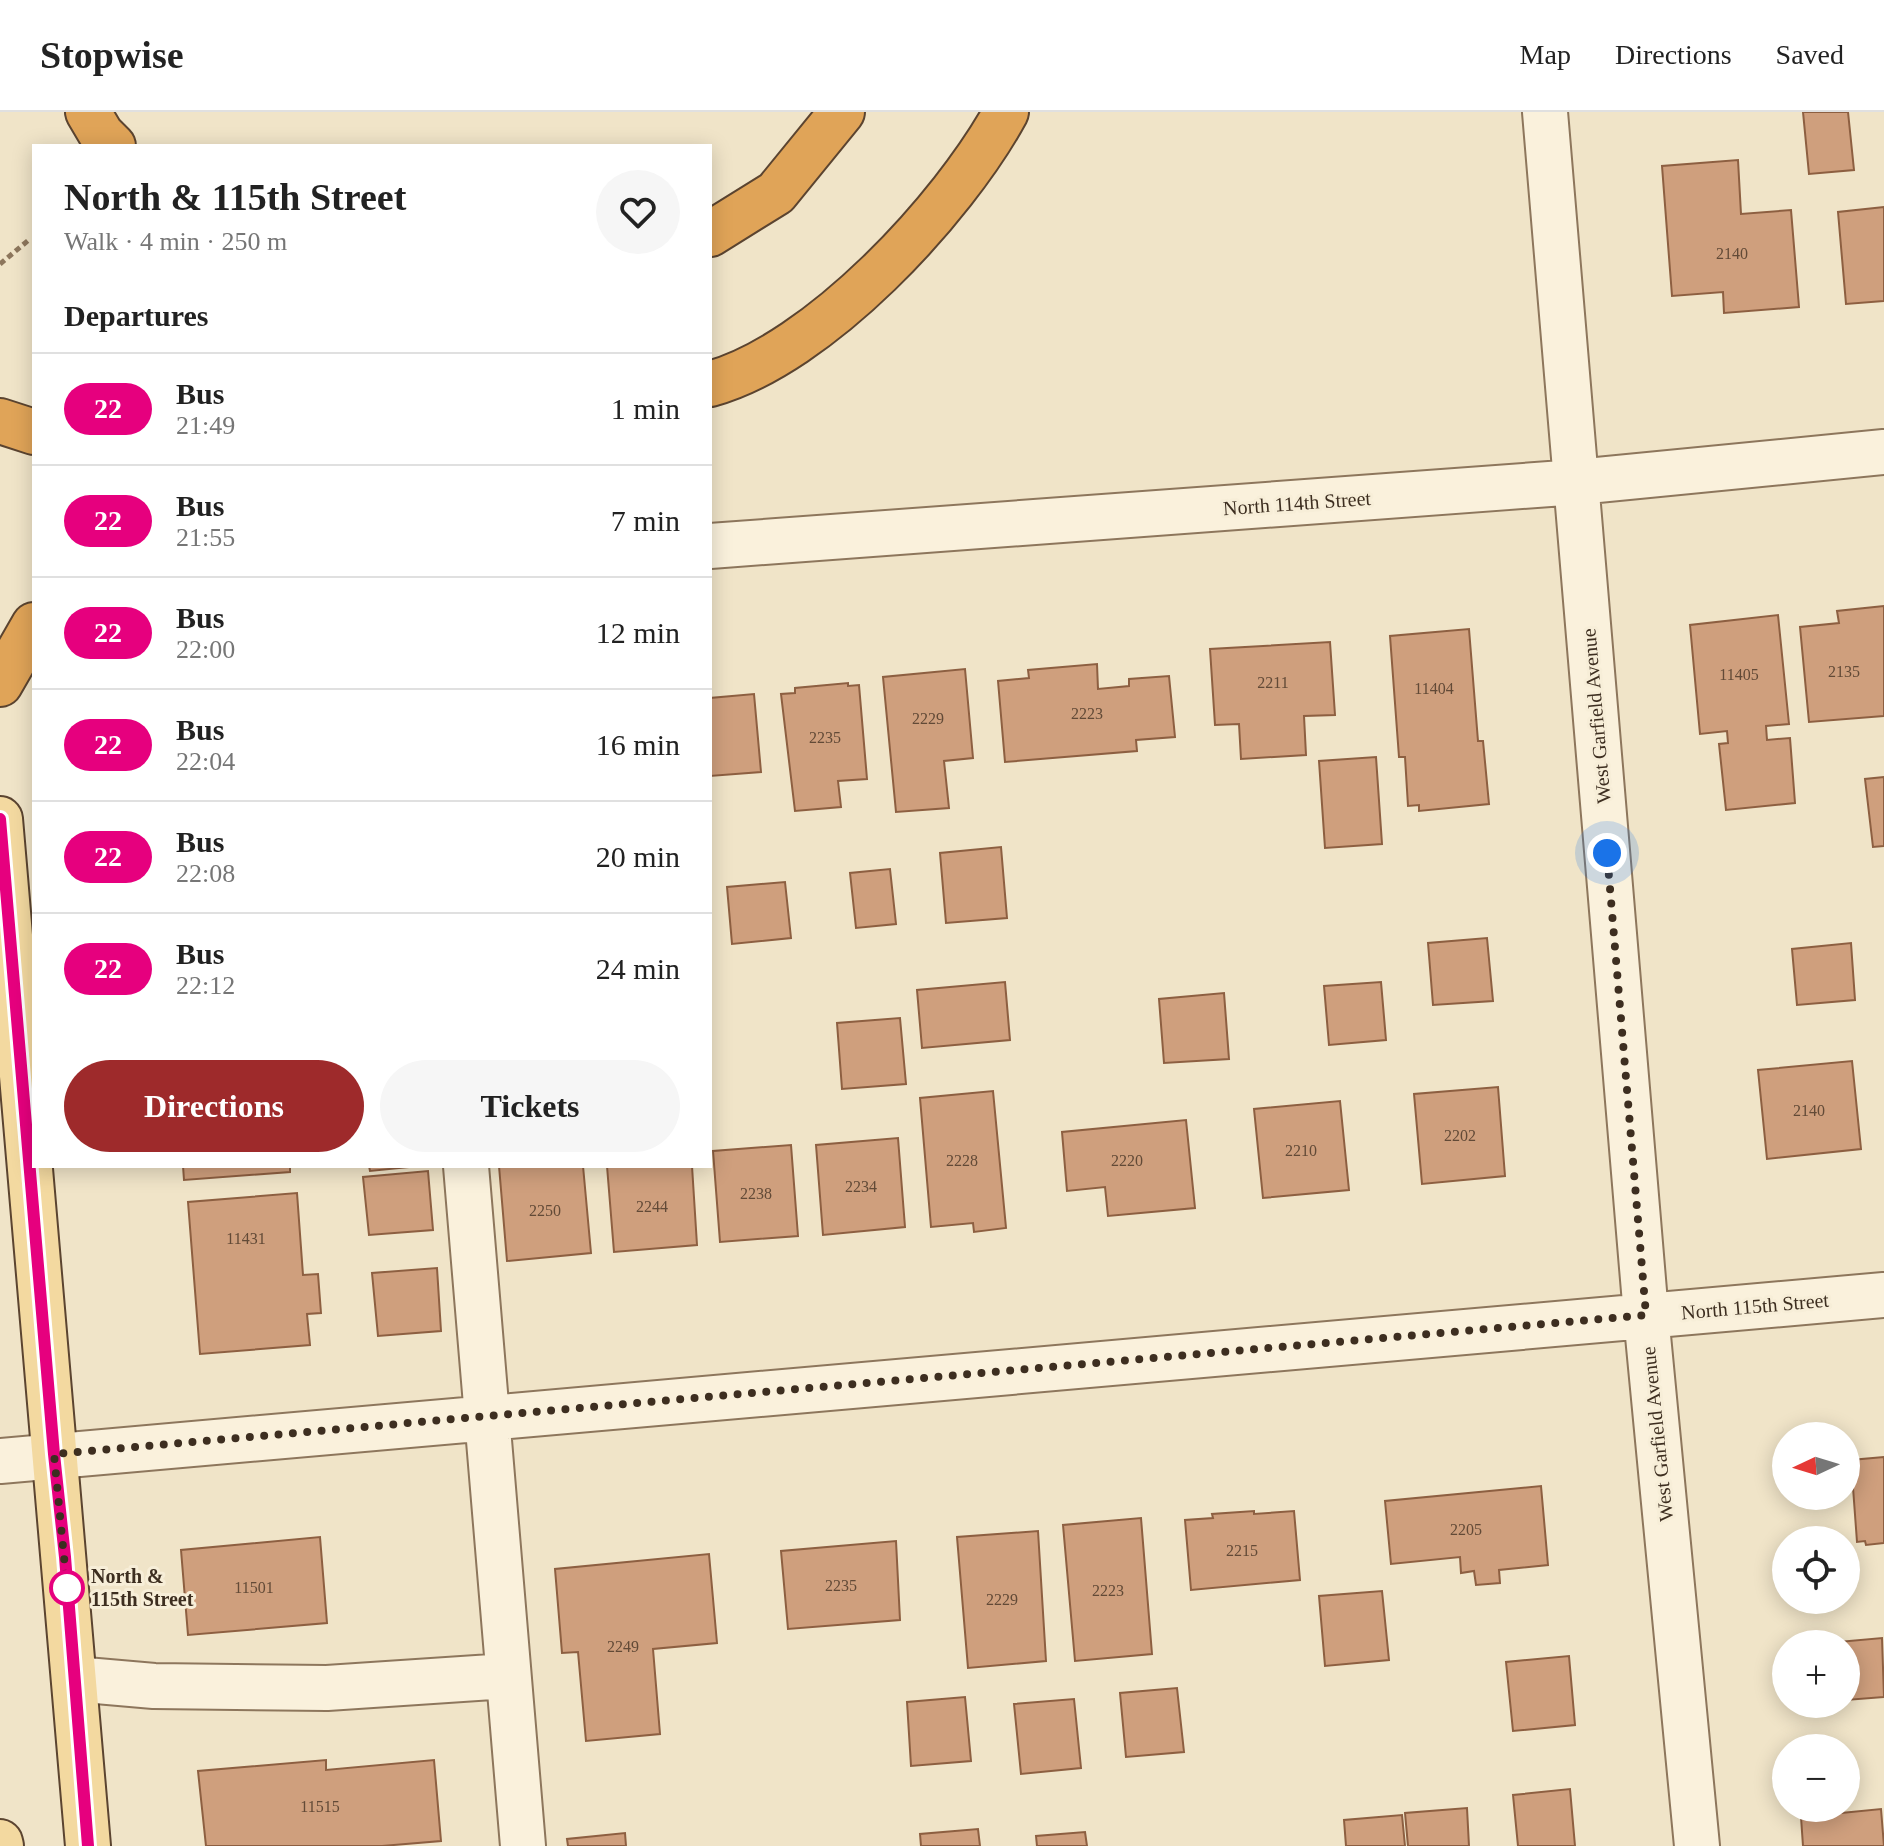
<!DOCTYPE html>
<meta charset="utf-8">
<style>
:root{--surface:#fff;--page:#f6f6f6;--text:#222;--muted:#767676;--line:#e0e0e0;--accent:#9e2a2b}
body{margin:0;font-family:"Times New Roman",serif;background:var(--page);color:var(--text);height:100vh;display:flex;flex-direction:column;font-size:30px;white-space:nowrap}
*{box-sizing:border-box;margin:0}
p{font-size:26px;color:var(--muted)}
.icon{flex:none;width:44px;height:44px;fill:none;stroke:currentColor;stroke-width:2;stroke-linecap:round;stroke-linejoin:round}
.map{position:relative;flex:1;overflow:hidden}
.drawer{position:absolute;left:32px;top:32px;width:680px;height:1024px;display:flex;flex-direction:column;background:var(--surface);border-radius:0px;box-shadow:0 4px 20px #0003}
.drawer>*{flex:none}
.badge{padding:0 16px;border-radius:26px;font-size:28px;line-height:52px}
.needle{width:52px;rotate:266deg}
.controls{position:absolute;left:1772px;top:1310px;display:grid;gap:16px}
.controls a{display:grid;place-items:center;width:88px;height:88px;border-radius:50%;background:var(--surface);box-shadow:0 4px 20px #0003;font-size:40px}
.you{position:absolute;width:40px;height:40px;margin:-20px;border:6px solid #fff;border-radius:50%;background:#1a73e8;box-shadow:0 0 0 12px #1a73e833}
.map>.badge{position:absolute;translate:-50% -50%;box-shadow:0 0 0 4px #fff}
h2{padding:0 32px;font-size:30px;line-height:72px}
.round{display:grid;place-items:center;flex:none;width:84px;height:84px;border-radius:42px;background:var(--page)}
.overview{display:flex;align-items:center;justify-content:space-between;height:136px;padding:0 32px}
h1{font-size:38px;font-weight:800;line-height:60px}
.button{display:flex;gap:16px;margin-top:auto;padding:16px 32px}
.button a{flex:1;height:92px;border-radius:48px;background:var(--accent);color:#fff;font-size:32px;font-weight:800;line-height:92px;text-align:center}
.button a+a{background:var(--page);color:var(--text)}
ul{padding:0;list-style:none}
li{display:flex;align-items:center;gap:24px;height:112px;padding:0 32px;border-top:2px solid var(--line)}
li div{flex:1}
li b{display:block;font-size:30px}
li em{font-style:normal}
li .badge{min-width:88px;font-weight:700;text-align:center}
header{display:flex;align-items:center;gap:48px;box-sizing:border-box;height:112px;padding:0 40px;background:var(--surface);border-bottom:2px solid var(--line)}
header strong{font-size:38px}
nav{display:flex;gap:44px;margin-inline-start:auto;font-size:28px}
.map>svg:first-child{display:block}
</style>
<header>
<strong>Stopwise</strong>
<nav><a>Map</a><a>Directions</a><a>Saved</a></nav>
</header>
<div class="map">
<svg width="1884" height="1734" viewBox="0 0 1884 1734">
<rect width="100%" height="100%" fill="#f0e4c8"/>
<!-- building -->
<path fill="#cf9f7d" stroke="#8d5f41" stroke-width="2" d="M1803 0H1848L1854 58 1809 62Z
M1738 48 1741 102 1791 98 1799 195 1724 201 1723 180 1672 184 1662 54Z
M1884 95V189L1846 192 1838 100Z
M1884 494V604L1809 610 1800 515 1839 511 1837 499Z
M1778 503 1789 612 1766 614 1767 628 1790 626 1795 691 1726 698 1719 632 1728 631 1727 619 1700 622 1690 513Z
M1469 517 1478 629H1483L1489 692 1419 699V693L1408 694 1405 645H1399L1390 524Z
M1330 530 1335 603 1304 604 1306 643 1241 647 1239 612 1215 613 1210 537Z
M1097 552 1098 577 1129 574V567L1169 564 1175 625 1136 628 1137 639 1005 650 998 569 1029 566 1028 558Z
M965 557 973 646 944 649 949 696 896 700 883 565Z
M848 571V574L859 573 867 667 838 669 841 695 795 699 781 582 795 581V576Z
M754 582 761 660 710 664V586Z
M1376 645 1382 732 1325 736 1319 649Z
M1884 665V734L1873 735 1865 667Z
M1001 735 1007 806 946 811 940 741Z
M890 757 896 812 856 816 850 761Z
M785 770 791 826 732 832 727 775Z
M1487 826 1493 889 1433 893 1428 831Z
M1851 831 1855 888 1797 893 1792 837Z
M1005 870 1010 928 922 936 917 878Z
M1381 870 1386 928 1329 933 1324 874Z
M1224 881 1229 947 1164 951 1159 887Z
M900 906 906 972 842 977 837 911Z
M1852 949 1861 1037 1767 1047 1758 958Z
M1498 975 1505 1064 1422 1072 1414 982Z
M993 979 1006 1116 974 1120 973 1111 931 1115 920 986Z
M1340 989 1349 1078 1263 1086 1254 997Z
M1186 1008 1195 1096 1108 1104 1105 1075 1067 1079 1062 1020Z
M898 1026 905 1115 823 1123 816 1033Z
M791 1033 798 1124 720 1130 713 1039Z
M183 1054H290V1060L184 1068Z
M369 1054H419L370 1059Z
M499 1054H583L591 1141 507 1149Z
M607 1054H692L697 1133 614 1140Z
M428 1059 433 1118 369 1123 363 1065Z
M297 1081 303 1163 318 1162 321 1201 307 1202 310 1233 200 1242 188 1090Z
M437 1156 441 1219 378 1224 372 1161Z
M1884 1345V1431L1866 1433 1865 1429 1857 1430 1851 1348Z
M1541 1374 1548 1453 1499 1458 1500 1471 1476 1473 1474 1459 1461 1461 1460 1445 1391 1452 1385 1389Z
M1254 1399V1402L1294 1399 1300 1468 1191 1478 1185 1408 1213 1406 1212 1402Z
M1141 1406 1152 1542 1075 1549 1063 1413Z
M1038 1419 1046 1549 968 1556 957 1425Z
M320 1425 327 1511 188 1523 181 1438Z
M896 1429 900 1508 788 1517 781 1439Z
M709 1442 717 1531 653 1537 660 1622 586 1629 578 1540 562 1541 555 1457Z
M1382 1479 1389 1548 1325 1554 1319 1484Z
M1882 1526 1884 1585 1846 1588V1532H1816Z
M1569 1544 1575 1613 1513 1619 1506 1550Z
M1177 1576 1184 1640 1126 1645 1120 1581Z
M965 1585 971 1649 911 1654 907 1590Z
M1074 1587 1081 1656 1021 1662 1014 1592Z
M326 1648V1658L434 1648 441 1729 382 1734H206L198 1659Z
M1570 1677 1575 1734H1518L1513 1683Z
M1467 1696 1469 1734H1408L1405 1701Z
M1881 1697 1884 1734H1803L1801 1705Z
M1402 1703 1405 1734H1346L1344 1708Z
M978 1717 980 1734H921L920 1722Z
M1085 1720 1087 1734H1037L1036 1724Z
M625 1721 626 1734H568L567 1727Z"/>
<g fill="none" stroke-linecap="round" stroke-linejoin="round">
<defs>
<path id="minor" d="M1545 0 1646 1203 1697 1734
M710 434 1577 370 1884 340
M466 1054 523 1734
M0 1349 1884 1183
M74 1567 154 1574 327 1576 507 1564"/>
<path id="major" d="M0 707 88 1734
M0 1730 1 1734"/>
<path id="highway" d="M88 0 101 22 113 34
M710 122 776 81 842 0
M710 272C819 242 953 97 1006 0
M0 309 34 320
M0 572 34 513"/>
</defs>
<!-- minor casing -->
<use href="#minor" stroke="#8d765c" stroke-width="48"/>
<!-- major casing -->
<use href="#major" stroke="#5b4430" stroke-width="48"/>
<!-- highway casing -->
<use href="#highway" stroke="#5b4430" stroke-width="48"/>
<!-- path -->
<path stroke="#8d765c" stroke-width="5" stroke-dasharray="6 4" stroke-linecap="butt" d="M0 152 30 127"/>
<!-- minor -->
<use href="#minor" stroke="#faf1dc" stroke-width="44"/>
<!-- major -->
<use href="#major" stroke="#f3d9a0" stroke-width="44"/>
<!-- highway -->
<use href="#highway" stroke="#e0a458" stroke-width="44"/>
</g>
<g fill="none" stroke-linecap="round" stroke-linejoin="round">
<defs>
<path id="line" d="M0 707 54 1342 65 1445 88 1734"/>
</defs>
<!-- line casing -->
<use href="#line" stroke="#fff" stroke-width="18"/>
<!-- line -->
<use href="#line" stroke="#e6007e" stroke-width="12"/>
<!-- walk -->
<path stroke="#3d2e20" stroke-width="8" stroke-dasharray="0 14.4" d="M67 1476 54 1342 1646 1203 1607 741"/>
</g>
<!-- markers -->
<circle fill="#fff" stroke="#e6007e" stroke-width="4" cx="67" cy="1476" r="16"/>
<g text-anchor="middle" stroke-width="6" stroke-linejoin="round" paint-order="stroke">
<!-- number labels -->
<g font-size="16" fill="#624a37">
<text x="1732" y="147">2140</text>
<text x="1844" y="565">2135</text>
<text x="1739" y="568">11405</text>
<text x="1273" y="576">2211</text>
<text x="1434" y="582">11404</text>
<text x="1087" y="607">2223</text>
<text x="928" y="612">2229</text>
<text x="825" y="631">2235</text>
<text x="1809" y="1004">2140</text>
<text x="1460" y="1029">2202</text>
<text x="1301" y="1044">2210</text>
<text x="962" y="1054">2228</text>
<text x="1127" y="1054">2220</text>
<text x="861" y="1080">2234</text>
<text x="756" y="1087">2238</text>
<text x="652" y="1100">2244</text>
<text x="545" y="1104">2250</text>
<text x="246" y="1132">11431</text>
<text x="1466" y="1423">2205</text>
<text x="1242" y="1444">2215</text>
<text x="841" y="1479">2235</text>
<text x="254" y="1481">11501</text>
<text x="1108" y="1484">2223</text>
<text x="1002" y="1493">2229</text>
<text x="623" y="1540">2249</text>
<text x="320" y="1700">11515</text>
</g>
<!-- street labels -->
<g font-size="20" fill="#3d2e20" stroke="#f7eed8">
<text transform="translate(1297 391) rotate(-4)" y="7">North 114th Street</text>
<text transform="translate(1596 604) rotate(-95)" y="7">West Garfield Avenue</text>
<text transform="translate(1755 1194) rotate(-5)" y="7">North 115th Street</text>
<text transform="translate(1657 1322) rotate(-96)" y="7">West Garfield Avenue</text>
</g>
<!-- stop labels -->
<g font-size="20" font-weight="bold" fill="#3d2e20" stroke="#f7eed8" text-anchor="start">
<text x="91" y="1471">North &amp;<tspan x="91" dy="23">115th Street</tspan></text>
</g>
</g>
</svg>
<div class="controls">
<a><svg class="needle" viewBox="-14 -14 28 28"><path d="M0-13l5 13h-10z" fill="#e53935"/><path d="M0 13l5-13h-10z" fill="#767676"/></svg></a>
<a><svg class="icon" aria-label="locate" viewBox="0 0 24 24"><circle cx="12" cy="12" r="6"/><path d="M12 2v4M12 18v4M2 12h4M18 12h4"/></svg></a>
<a>+</a>
<a>−</a>
</div>
<div class="you" style="left:1607px;top:741px"></div>
<section class="drawer">
<div class="overview"><div><h1>North &amp; 115th Street</h1><p>Walk · 4 min · 250 m</p></div><a class="round"><svg class="icon" aria-label="heart" viewBox="0 0 24 24"><path d="M12 20l-8-8c-3-5 5-10 8-4 3-6 11-1 8 4z"/></svg></a></div>
<h2>Departures</h2>
<ul>
<li><span class="badge" style="background:#e6007e;color:#fff">22</span><div><b>Bus</b><p>21:49</p></div><em>1 min</em></li>
<li><span class="badge" style="background:#e6007e;color:#fff">22</span><div><b>Bus</b><p>21:55</p></div><em>7 min</em></li>
<li><span class="badge" style="background:#e6007e;color:#fff">22</span><div><b>Bus</b><p>22:00</p></div><em>12 min</em></li>
<li><span class="badge" style="background:#e6007e;color:#fff">22</span><div><b>Bus</b><p>22:04</p></div><em>16 min</em></li>
<li><span class="badge" style="background:#e6007e;color:#fff">22</span><div><b>Bus</b><p>22:08</p></div><em>20 min</em></li>
<li><span class="badge" style="background:#e6007e;color:#fff">22</span><div><b>Bus</b><p>22:12</p></div><em>24 min</em></li>
</ul>
<div class="button"><a>Directions</a><a>Tickets</a></div>
</section>
</div>
